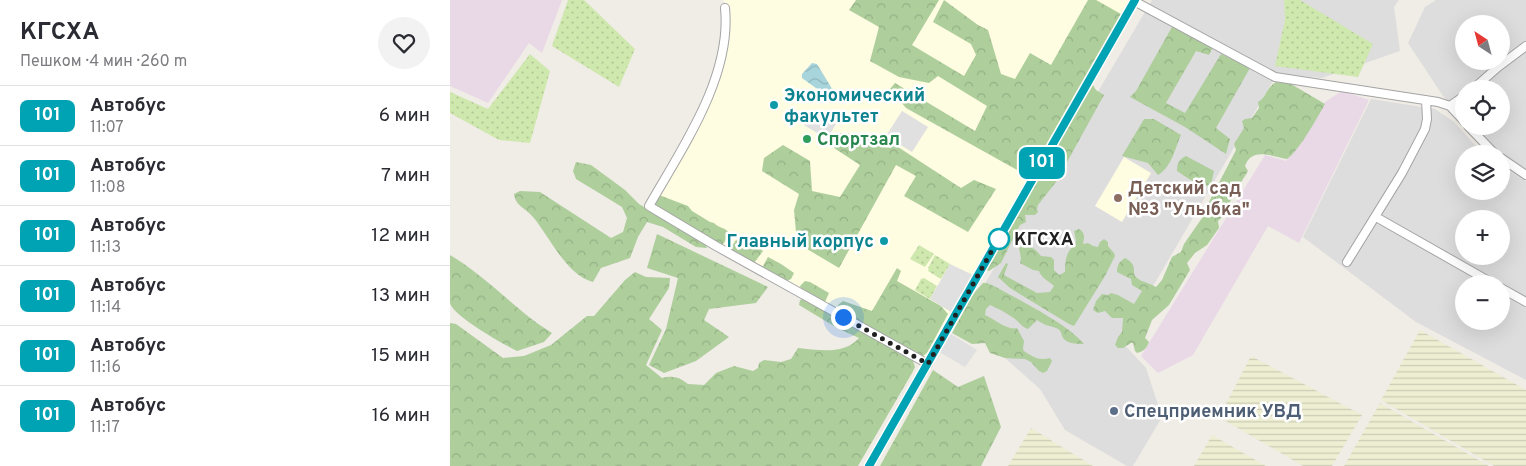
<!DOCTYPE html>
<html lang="ru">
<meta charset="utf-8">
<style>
:root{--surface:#fff;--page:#f2f2f3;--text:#2b2b33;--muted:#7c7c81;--line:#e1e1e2}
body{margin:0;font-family:Overpass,sans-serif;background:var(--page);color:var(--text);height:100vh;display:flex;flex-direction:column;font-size:19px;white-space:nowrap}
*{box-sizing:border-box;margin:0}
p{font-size:16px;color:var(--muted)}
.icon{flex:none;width:28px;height:28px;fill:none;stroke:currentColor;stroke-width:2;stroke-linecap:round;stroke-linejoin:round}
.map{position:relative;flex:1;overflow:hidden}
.panel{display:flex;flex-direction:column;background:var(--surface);width:450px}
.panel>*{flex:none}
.badge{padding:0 10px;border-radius:8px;font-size:18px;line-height:32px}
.needle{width:32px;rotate:324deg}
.fabs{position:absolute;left:1005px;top:15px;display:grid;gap:10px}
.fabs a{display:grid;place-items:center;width:55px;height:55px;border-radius:50%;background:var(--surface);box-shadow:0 5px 20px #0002;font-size:25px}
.you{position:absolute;width:25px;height:25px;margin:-12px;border:4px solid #fff;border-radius:50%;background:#1a73e8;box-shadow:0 0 0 8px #1a73e833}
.map>.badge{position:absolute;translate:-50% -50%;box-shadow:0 0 0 2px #fff}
.round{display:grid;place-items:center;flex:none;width:52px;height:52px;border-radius:26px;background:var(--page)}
.headline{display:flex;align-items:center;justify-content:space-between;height:85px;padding:0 20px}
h1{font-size:24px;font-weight:700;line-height:38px}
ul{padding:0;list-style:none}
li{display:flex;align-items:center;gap:15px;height:60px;padding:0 20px;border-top:1px solid var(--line)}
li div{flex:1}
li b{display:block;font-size:19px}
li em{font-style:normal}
li .badge{min-width:55px;font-weight:700;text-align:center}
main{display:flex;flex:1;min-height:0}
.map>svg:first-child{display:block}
</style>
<main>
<section class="panel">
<div class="headline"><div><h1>КГСХА</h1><p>Пешком · 4 мин · 260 m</p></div><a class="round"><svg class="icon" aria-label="heart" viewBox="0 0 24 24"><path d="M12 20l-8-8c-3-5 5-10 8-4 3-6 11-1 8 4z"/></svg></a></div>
<ul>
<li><span class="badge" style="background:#00a3b4;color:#fff">101</span><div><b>Автобус</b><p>11:07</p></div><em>6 мин</em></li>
<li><span class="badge" style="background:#00a3b4;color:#fff">101</span><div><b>Автобус</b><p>11:08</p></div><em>7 мин</em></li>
<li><span class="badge" style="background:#00a3b4;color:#fff">101</span><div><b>Автобус</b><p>11:13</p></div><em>12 мин</em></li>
<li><span class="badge" style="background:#00a3b4;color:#fff">101</span><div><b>Автобус</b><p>11:14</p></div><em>13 мин</em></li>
<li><span class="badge" style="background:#00a3b4;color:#fff">101</span><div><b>Автобус</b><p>11:16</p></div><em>15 мин</em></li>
<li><span class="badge" style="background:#00a3b4;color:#fff">101</span><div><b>Автобус</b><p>11:17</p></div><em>16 мин</em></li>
</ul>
</section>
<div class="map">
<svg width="1076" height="466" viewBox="0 0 1076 466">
<defs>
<pattern id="farmland-rules" width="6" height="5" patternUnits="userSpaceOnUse" patternTransform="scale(1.25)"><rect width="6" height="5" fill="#eeeed3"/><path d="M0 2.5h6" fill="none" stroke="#ccccb5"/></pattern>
<pattern id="grass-dots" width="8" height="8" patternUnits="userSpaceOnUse" patternTransform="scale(1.25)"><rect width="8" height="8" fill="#cfe8ae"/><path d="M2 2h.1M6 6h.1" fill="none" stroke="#b1c795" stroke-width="1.8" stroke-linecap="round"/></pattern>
<pattern id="forest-crowns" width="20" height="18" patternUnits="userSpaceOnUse" patternTransform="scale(1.25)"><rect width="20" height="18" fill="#aece9c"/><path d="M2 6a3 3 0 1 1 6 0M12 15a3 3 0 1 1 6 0" fill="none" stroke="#95b186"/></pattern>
<pattern id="water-waves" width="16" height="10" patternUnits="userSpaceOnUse" patternTransform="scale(1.25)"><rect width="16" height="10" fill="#a8d4dc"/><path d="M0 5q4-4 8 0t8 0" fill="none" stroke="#90b6bc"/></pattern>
</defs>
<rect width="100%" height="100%" fill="#f0ece6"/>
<!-- residential -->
<path fill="#dedddd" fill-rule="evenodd" d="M702 0H949L944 7 950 51 872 78 827 74 671 341 696 368 712 417 683 466H677L615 430 590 389 513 321Z
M986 0H1076V172L1034 142 1020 126H1051V89H1014V119L993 96 958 43 975 7ZM1014 24H1051V61H1014Z
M921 99 985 109 1004 122 1033 154H1014V191H1051V166L1076 181V380L966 322 853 237ZM1014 219H1051V256H1014ZM1014 284H1051V321H1014Z"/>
<!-- industrial -->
<path fill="#e9d9e7" d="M0 0H112L92 53 79 43 38 103 0 86Z
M892 91 919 100 849 243 818 226 743 355 708 373 691 356 815 155 836 161 848 147 875 102Z"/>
<!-- education -->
<path fill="#fefce1" d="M274 0H684L478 363 200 206 265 83 278 22Z
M674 157 701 173 672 222 645 206Z"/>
<!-- farmland -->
<path fill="url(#farmland-rules)" d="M970 330 1076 390V466H1044L931 400Z
M801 356 912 415 882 466H853L769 417Z
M930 403 1039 466H894Z
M581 428 643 466H558Z
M762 435 816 466H744Z"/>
<!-- grass -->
<path fill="url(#grass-dots)" d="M118 0H134L185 49 169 87 102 46Z
M834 0H850L923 44 908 77 825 66 835 20Z
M80 54 100 71 80 143 49 140 0 113V92L38 109Z
M469 245 484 254 475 267 460 259Z
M485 255 500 264 491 279 478 271 479 269 478 268Z
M474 278 487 286 480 299 465 290 471 279Z"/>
<!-- forest -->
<path fill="url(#forest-crowns)" d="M406 0H489L462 45 514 76 526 55 521 44 483 22 494 0 528 25 538 30 551 74 565 79 580 53 601 65 638 0H646L671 14 578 176 456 108 440 89 445 83 525 131 537 106 488 76 479 83 449 77 420 61 429 27 399 10Z
M722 27 763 47 759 55 746 51 716 103 735 113 771 54 800 68 766 128 780 139 776 154 735 127 680 97 686 91Z
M826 82 841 84 875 104C868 117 848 152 837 159 823 157 802 146 795 166L798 171 782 197 776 213 768 221 769 228 757 245 745 253 737 263 740 270 719 305 702 320 695 338 699 342C696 349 694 351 687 353L685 351 683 343H681L673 348H668L665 345 668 337 672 332 673 318H662L655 311 648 313 643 310 646 301 652 294 658 295 661 293 668 295 684 304 692 291 682 285 681 279 667 272C667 265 669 262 675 258 690 266 680 273 687 278 691 282 700 283 706 287L712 280 722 257 731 252 734 244 759 208V202L786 150 784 144 794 128 792 121 795 119 802 118 809 108 808 102C818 96 814 90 826 82Z
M643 85 646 90 654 95 606 182 588 205 587 209 588 212 585 215H575L576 222 570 225 551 263 539 271 536 270 535 268Z
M694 119H704L731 135C725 148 722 167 708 175L698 163 672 156Z
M390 133 428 134 511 188 524 180 546 189 518 232 454 196 466 176 446 165 389 268 347 243 344 210 349 194 312 171 314 158 333 145 360 161 362 191 390 197 410 165 384 148Z
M736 156 764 171 761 185C752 189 736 177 727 171 727 164 729 159 736 156Z
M126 162 141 165 175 190 189 204 255 243 257 248 246 247 213 227 197 222 188 237 180 258 151 268 143 282C116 275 100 237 83 217 76 208 66 207 64 194L70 191 90 192 161 238 173 232 177 218 172 207 126 179 123 171Z
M209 195 238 206 242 211 260 222 264 223C268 228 275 227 279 233L274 243 271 245 205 207 203 204Z
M629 229C636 233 634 238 633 244L638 243 643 246 648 247 650 242 654 239 658 242V246L664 253 665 256 655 276 624 326 619 324 560 288 548 277 556 263 558 264 554 275 587 293 600 292 604 286C599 281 591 278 589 271L583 270 570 263 571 258 569 248 573 246 575 248C582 245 587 251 591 256L601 257 604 260V270L609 275 615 272C615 261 616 251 625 245L626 241 624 231Z
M207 234 318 287 306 303 259 309 254 320 279 337 246 361 214 373 199 365 216 329 228 278 197 268Z
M286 240 305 249 307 245 313 251 304 263 287 255 280 249Z
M0 255C27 271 50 293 74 313 82 320 93 327 102 333L94 342 67 351C53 344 3 316 0 303 0 292 0 268 0 255Z
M318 257 331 264 344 273 341 279 337 281 314 270 313 266Z
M447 268 451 271 447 281 491 306 498 314 477 353 473 356 465 351 461 353 389 310 387 307 389 304 393 301 422 311Z
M185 272 196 277 220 278 219 288 199 319 212 330 196 365 212 378C222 375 230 377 238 384L254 385 266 373 284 366 303 371 308 368 309 363 314 360 331 362 341 359 348 348C369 350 394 355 409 338L387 328 349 305 350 300 354 299 415 331 427 340 463 361 465 367 462 373 408 466H0V323L6 324 53 358 74 356 101 345 137 316H144L175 280Z
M355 281 360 282 379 293 375 302H373L351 289 350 286Z
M533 283H537L546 287C571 301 618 324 634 344 629 344 619 344 615 340 610 336 613 330 606 328 597 325 596 326 587 320L578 329C571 327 569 321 562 317 555 312 547 308 540 305L536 309 535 315C544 319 558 331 567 328L574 341 573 349 574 351C583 357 589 361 600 358L602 361 597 371 593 373 589 371 581 362 575 359 555 358 540 353 535 343 522 344 502 333 523 294Z
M483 370 508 387 534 376 551 427 531 466H430Z"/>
<!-- parking -->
<path fill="#e0e0e0" d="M363 110 386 124 377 139 354 125Z
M452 111 478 127 462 152 436 136Z
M500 264 523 275 501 312 480 299Z
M496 331 527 350 515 367 486 350Z"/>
<!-- water -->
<path fill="url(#water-waves)" d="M362 63 367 64 384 92 381 96H377L352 78V74Z"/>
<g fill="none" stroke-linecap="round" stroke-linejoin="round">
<defs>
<path id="minor" d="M684 1 825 77 988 102 1000 106 1014 121
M275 8C282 77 232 148 199 206L266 246 478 364
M1023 89 1048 67 1076 46
M1000 106 1014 96
M1018 126 1045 154
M1051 158 1076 175
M926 217 1044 284
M897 262 952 173 975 129 977 119 976 100
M1051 288 1076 302
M419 466 685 0"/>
</defs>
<!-- minor casing -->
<use href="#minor" stroke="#a4a4a4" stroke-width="10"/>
<!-- minor -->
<use href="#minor" stroke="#fff" stroke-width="8"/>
</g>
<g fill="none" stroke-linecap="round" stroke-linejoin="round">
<defs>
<path id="line" d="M419 466 685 0"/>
</defs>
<!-- line casing -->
<use href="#line" stroke="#fff" stroke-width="11"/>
<!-- line -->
<use href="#line" stroke="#00a3b4" stroke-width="8"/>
<!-- walk -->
<path stroke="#202020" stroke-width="5" stroke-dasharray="0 9" d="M393 317 478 364 549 238V239"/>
</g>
<!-- markers -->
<g fill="#0f9aa8" stroke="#fff" stroke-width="2">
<circle cx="324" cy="105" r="5"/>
<circle cx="434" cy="241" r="5"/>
</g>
<circle fill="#2e9e5b" stroke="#fff" stroke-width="2" cx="357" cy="139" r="5"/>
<circle fill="#8d6e63" stroke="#fff" stroke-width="2" cx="668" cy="198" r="5"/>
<circle fill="#fff" stroke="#00a3b4" stroke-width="2.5" cx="549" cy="239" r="10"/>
<circle fill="#5c6f8a" stroke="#fff" stroke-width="2" cx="664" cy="411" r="5"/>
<g text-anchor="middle" stroke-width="5" stroke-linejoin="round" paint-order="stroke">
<!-- culture labels -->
<g font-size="18" font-weight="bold" fill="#0d838f" stroke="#fff" text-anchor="start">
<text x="334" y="101">Экономический<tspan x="334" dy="21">факультет</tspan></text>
<text x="424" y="247" text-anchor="end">Главный корпус</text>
</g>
<!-- leisure labels -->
<g font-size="18" font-weight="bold" fill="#27864d" stroke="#fff" text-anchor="start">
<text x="367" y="145">Спортзал</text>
</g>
<!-- education labels -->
<g font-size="18" font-weight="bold" fill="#785e54" stroke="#fff" text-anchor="start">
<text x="678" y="194">Детский сад<tspan x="678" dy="21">№3 "Улыбка"</tspan></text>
</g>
<!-- stop labels -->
<g font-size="18" font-weight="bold" fill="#202020" stroke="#fff" text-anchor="start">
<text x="564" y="245">КГСХА</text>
</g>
<!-- service labels -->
<g font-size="18" font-weight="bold" fill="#4e5e75" stroke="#fff" text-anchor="start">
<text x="674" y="417">Спецприемник УВД</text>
</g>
</g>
</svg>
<div class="fabs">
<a><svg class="needle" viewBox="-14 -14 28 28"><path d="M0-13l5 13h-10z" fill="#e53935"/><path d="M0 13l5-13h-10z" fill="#7c7c81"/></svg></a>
<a><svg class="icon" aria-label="locate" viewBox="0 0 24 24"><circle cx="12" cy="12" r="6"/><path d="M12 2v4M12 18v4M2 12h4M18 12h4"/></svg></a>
<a><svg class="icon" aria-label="layers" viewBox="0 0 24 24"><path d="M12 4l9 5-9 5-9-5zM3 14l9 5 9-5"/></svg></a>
<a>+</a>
<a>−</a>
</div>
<div class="you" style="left:393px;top:317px"></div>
<b class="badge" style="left:592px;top:163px;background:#00a3b4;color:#fff">101</b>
</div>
</main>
